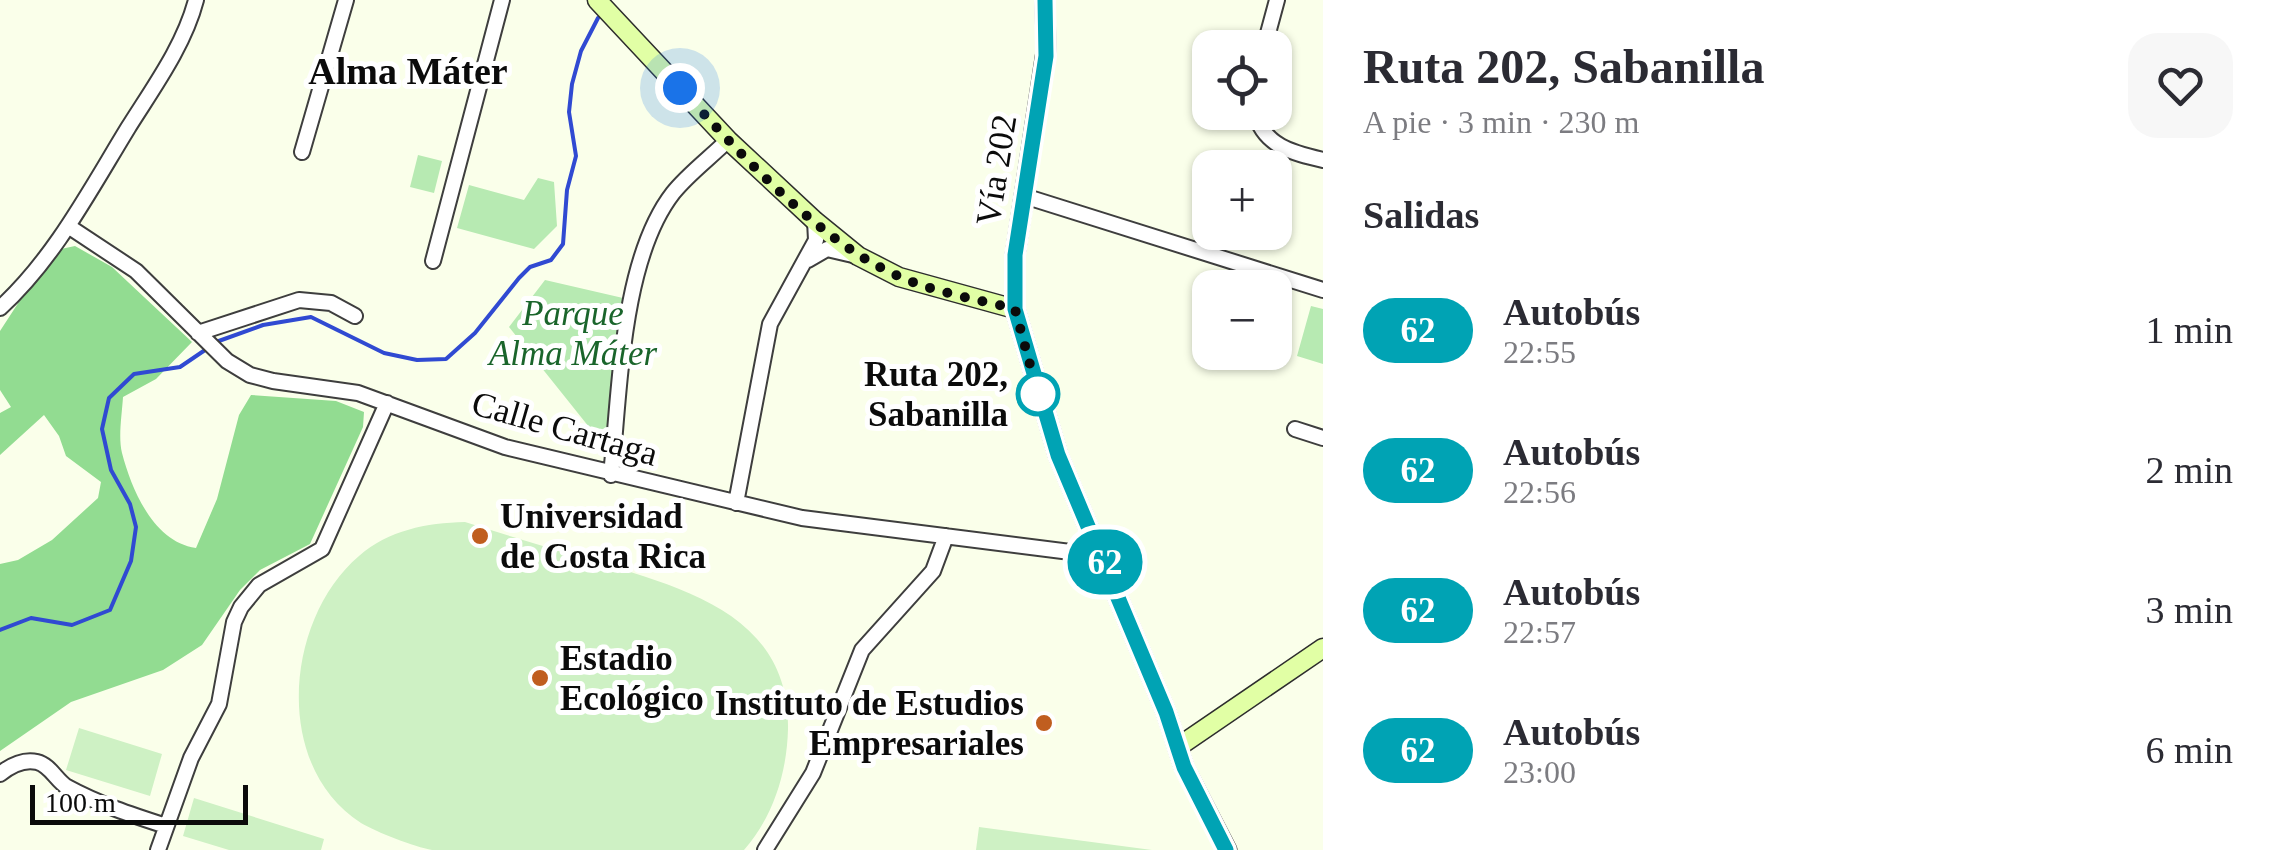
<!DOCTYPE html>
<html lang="es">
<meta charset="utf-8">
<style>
:root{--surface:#fff;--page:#f7f7f7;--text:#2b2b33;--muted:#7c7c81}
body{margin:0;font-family:"Times New Roman",serif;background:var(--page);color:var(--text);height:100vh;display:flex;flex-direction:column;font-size:38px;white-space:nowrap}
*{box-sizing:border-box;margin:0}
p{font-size:32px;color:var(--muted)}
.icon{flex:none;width:55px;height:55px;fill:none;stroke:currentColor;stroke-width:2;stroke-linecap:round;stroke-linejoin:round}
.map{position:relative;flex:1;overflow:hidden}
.details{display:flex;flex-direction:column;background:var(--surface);width:950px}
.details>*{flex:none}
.badge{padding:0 20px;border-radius:32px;font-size:35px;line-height:65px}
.tools{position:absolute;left:1192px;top:30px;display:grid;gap:20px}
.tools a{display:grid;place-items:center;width:100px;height:100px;border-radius:20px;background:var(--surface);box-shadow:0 2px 8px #0004;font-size:50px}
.scale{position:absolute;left:30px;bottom:25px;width:218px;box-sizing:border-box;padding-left:10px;border:5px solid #0b0b0b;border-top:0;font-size:28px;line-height:35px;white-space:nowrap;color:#0b0b0b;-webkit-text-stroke:8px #fff;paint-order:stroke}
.you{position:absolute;width:50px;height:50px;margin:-25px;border:8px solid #fff;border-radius:50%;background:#1a73e8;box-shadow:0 0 0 15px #1a73e833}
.map>.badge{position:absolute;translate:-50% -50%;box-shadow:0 0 0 5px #fff}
h2{padding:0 40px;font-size:38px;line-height:90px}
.round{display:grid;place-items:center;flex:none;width:105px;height:105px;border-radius:30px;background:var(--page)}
.overview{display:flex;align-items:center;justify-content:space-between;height:170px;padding:0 40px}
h1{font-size:48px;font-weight:700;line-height:75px}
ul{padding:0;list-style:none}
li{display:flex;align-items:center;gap:30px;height:140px;padding:0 40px}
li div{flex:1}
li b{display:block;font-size:38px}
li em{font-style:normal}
li .badge{min-width:110px;font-weight:700;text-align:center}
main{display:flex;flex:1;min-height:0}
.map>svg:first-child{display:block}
</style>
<main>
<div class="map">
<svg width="1323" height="850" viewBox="0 0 1323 850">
<rect width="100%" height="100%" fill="#faffea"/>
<!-- green -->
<path fill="#b7eab2" d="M418 155 442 161 434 193 410 187Z
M538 178 554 182 557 226 534 249 457 228 469 185 524 200Z
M545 280 623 298 605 447 509 327Z
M1311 306 1323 309V364L1297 356Z"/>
<!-- forest -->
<path fill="#92dc91" d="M75 246 112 267 192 342 156 379 123 397C122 414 118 437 122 453 132 491 154 542 196 548L217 499 239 415 251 395 336 401 364 412 363 427 310 544 260 570 240 590 202 645 163 670 71 702 0 751V564L18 560 52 540 98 498 101 482 66 456 59 436 44 415 0 455V413L11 407 0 390V331L26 291 61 249Z"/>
<!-- pitch -->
<path fill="#cef1c4" d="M465 522C509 536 553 549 598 562 685 589 790 615 788 729 787 773 773 817 744 850 671 850 597 850 524 850 495 850 461 850 432 850 415 847 376 832 361 823 272 766 285 619 359 556 389 530 426 523 465 522Z
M79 728 162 754 150 796 66 770Z
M194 798 324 839 321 850H229L183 836Z
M979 827 1152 850H976Z"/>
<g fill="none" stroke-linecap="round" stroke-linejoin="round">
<!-- stream -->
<path stroke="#304ad2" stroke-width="4" d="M216 342 263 325 311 317 384 353 417 360 446 359 475 333 519 278 530 267 551 260 563 244 567 190 576 156 569 112 572 84 581 51 598 18
M0 630 31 618 72 625 110 610 131 561 136 527 130 504 111 470 102 429 109 398 134 374 180 367 208 348"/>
<defs>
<path id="street" d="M1264 48 1277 0
M1255 112C1263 146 1293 153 1323 160
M302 152 346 0
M1024 196 1323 290
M68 226 136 271 227 361 250 375 273 381 358 393 505 447 802 518 1102 556
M808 260 827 249 857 256
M433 261 502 0
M0 308C54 259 90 190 128 128 153 88 184 46 196 0
M198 333 299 300 331 303 355 316
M1295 429 1323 438
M611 475C620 392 621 260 673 193 688 174 711 157 728 140
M736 503 770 324 816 240 815 221
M0 774C10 766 24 759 37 762 50 765 56 780 67 787 98 804 132 815 166 826
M158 850 191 758 219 704 234 622 241 607 259 585 322 549 387 403
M765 850 813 773 862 650 933 571 946 536"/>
<path id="secondary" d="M597 0 728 140 815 221 858 256 899 277 1015 309
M1045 0 1046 51 1015 255V309L1058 455 1166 712 1184 767 1227 850
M1178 747 1323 648"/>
</defs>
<!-- street casing -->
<use href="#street" stroke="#3e3e3e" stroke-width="18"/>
<!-- secondary casing -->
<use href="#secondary" stroke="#2d2d2d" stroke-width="21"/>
<!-- street -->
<use href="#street" stroke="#fff" stroke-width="14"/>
<!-- secondary -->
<use href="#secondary" stroke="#e1ffa5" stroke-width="18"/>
</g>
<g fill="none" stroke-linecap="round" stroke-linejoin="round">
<defs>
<path id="line" d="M1045 0 1046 56 1015 255V309L1058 455 1166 712 1184 767 1226 850"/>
</defs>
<!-- line casing -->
<use href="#line" stroke="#fff" stroke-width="22"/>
<!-- line -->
<use href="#line" stroke="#00a3b4" stroke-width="15"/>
<!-- walk -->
<path stroke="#0b0b0b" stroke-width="10" stroke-dasharray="0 18" d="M680 88C739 152 817 240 896 275 932 292 976 299 1015 309L1039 398 1038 394"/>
</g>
<!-- markers -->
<circle fill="#fff" stroke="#00a3b4" stroke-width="5" cx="1038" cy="394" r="20"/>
<g fill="#c05e1f" stroke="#fff" stroke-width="4">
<circle cx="480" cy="536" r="10"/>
<circle cx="540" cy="678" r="10"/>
<circle cx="1044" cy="723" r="10"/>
</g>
<g text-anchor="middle" stroke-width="10" stroke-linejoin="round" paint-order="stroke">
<!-- street labels -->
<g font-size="35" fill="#0b0b0b" stroke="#fff">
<text transform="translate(996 170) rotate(-81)" y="12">Vía 202</text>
<text transform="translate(565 428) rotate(16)" y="12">Calle Cartaga</text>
</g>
<!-- park labels -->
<g font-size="35" font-style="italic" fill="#1a652b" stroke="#fff">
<text x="573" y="325">Parque<tspan x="573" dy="40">Alma Máter</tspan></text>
</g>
<!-- stop labels -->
<g font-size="35" font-weight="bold" fill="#0b0b0b" stroke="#fff" text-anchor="end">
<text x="1008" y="386">Ruta 202,<tspan x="1008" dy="40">Sabanilla</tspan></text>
</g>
<!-- poi labels -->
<g font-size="35" font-weight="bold" fill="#0b0b0b" stroke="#fff" text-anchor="start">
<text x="500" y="528">Universidad<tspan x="500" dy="40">de Costa Rica</tspan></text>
<text x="560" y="670">Estadio<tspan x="560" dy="40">Ecológico</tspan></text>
<text x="1024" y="715" text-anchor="end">Instituto de Estudios<tspan x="1024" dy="40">Empresariales</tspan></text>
</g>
<!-- neighbourhood labels -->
<g font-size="38" font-weight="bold" fill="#0b0b0b" stroke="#fff">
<text x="408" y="84">Alma Máter</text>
</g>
</g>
</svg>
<div class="tools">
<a><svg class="icon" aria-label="locate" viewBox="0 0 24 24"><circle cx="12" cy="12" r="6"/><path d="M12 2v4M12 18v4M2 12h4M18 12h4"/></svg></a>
<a>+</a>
<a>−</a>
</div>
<div class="scale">100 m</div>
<div class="you" style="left:680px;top:88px"></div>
<b class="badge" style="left:1105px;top:562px;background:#00a3b4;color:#fff">62</b>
</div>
<section class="details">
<div class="overview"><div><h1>Ruta 202, Sabanilla</h1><p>A pie · 3 min · 230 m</p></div><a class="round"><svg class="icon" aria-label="heart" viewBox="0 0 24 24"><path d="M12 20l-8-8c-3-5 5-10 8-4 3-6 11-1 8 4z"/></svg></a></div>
<h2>Salidas</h2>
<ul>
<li><span class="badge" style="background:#00a3b4;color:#fff">62</span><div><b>Autobús</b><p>22:55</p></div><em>1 min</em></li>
<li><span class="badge" style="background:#00a3b4;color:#fff">62</span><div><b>Autobús</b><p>22:56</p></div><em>2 min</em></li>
<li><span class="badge" style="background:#00a3b4;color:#fff">62</span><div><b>Autobús</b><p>22:57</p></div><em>3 min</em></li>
<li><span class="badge" style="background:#00a3b4;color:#fff">62</span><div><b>Autobús</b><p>23:00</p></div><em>6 min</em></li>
</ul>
</section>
</main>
